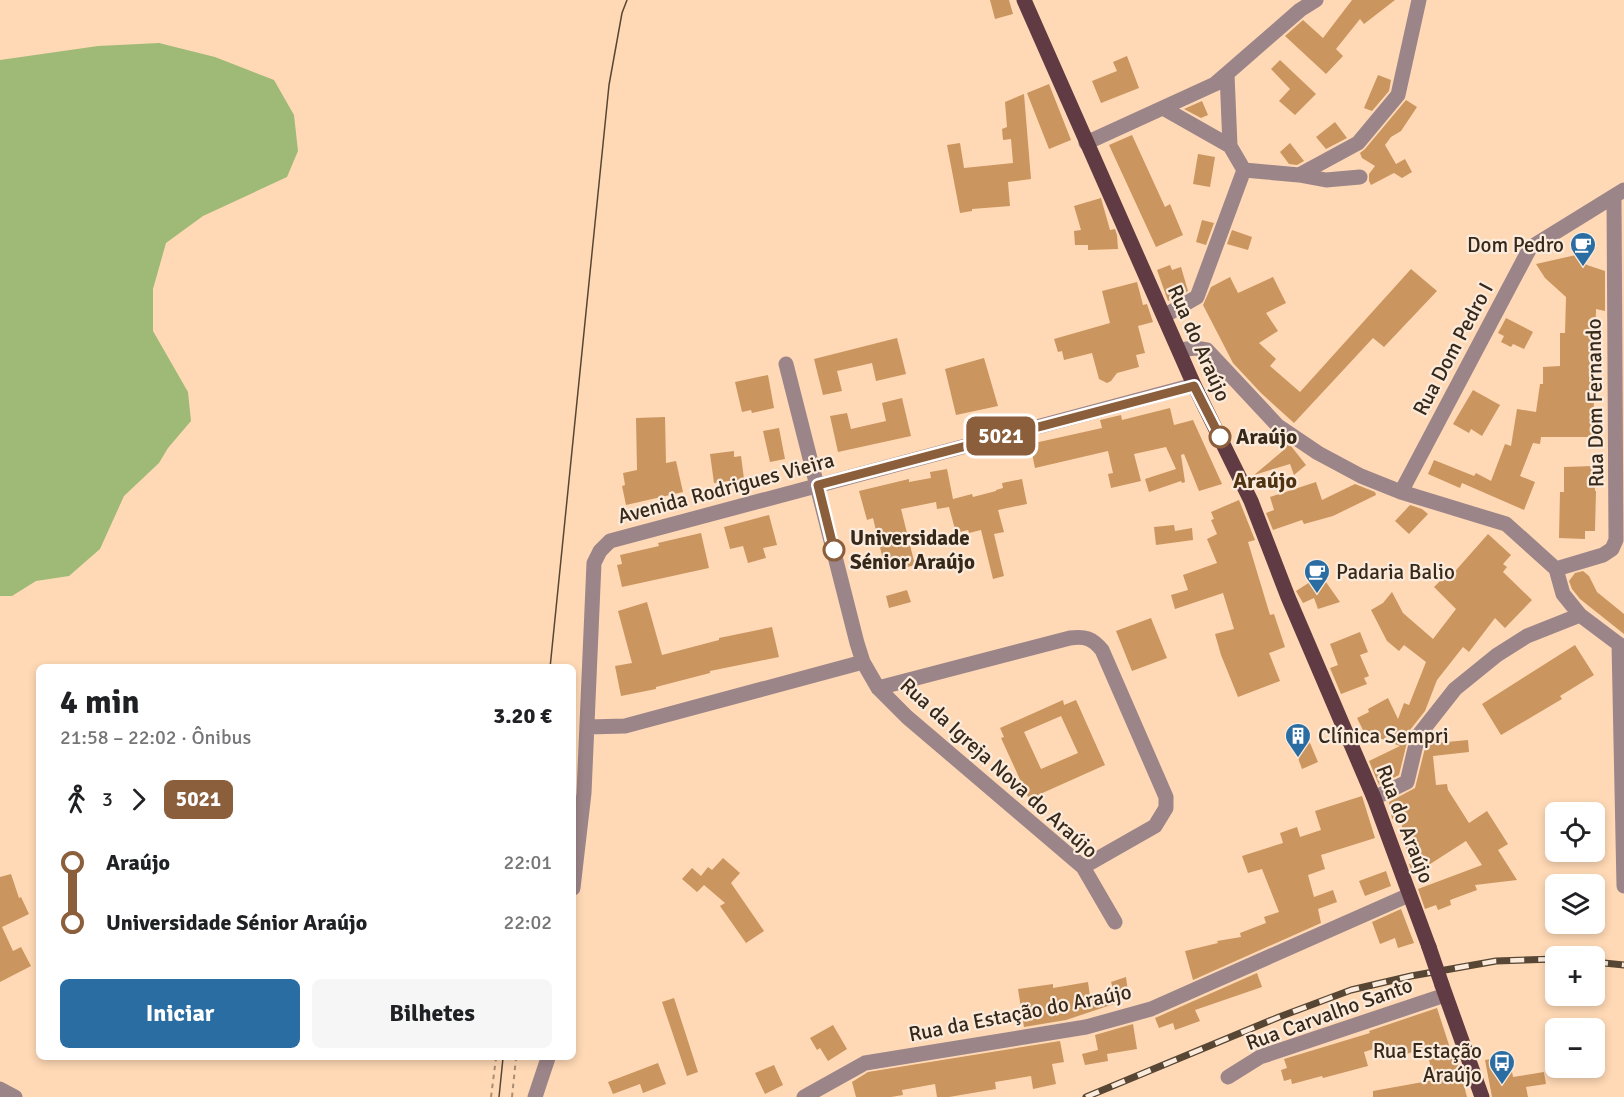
<!DOCTYPE html>
<html lang="pt">
<meta charset="utf-8">
<style>
:root{--surface:#fff;--page:#f6f6f6;--text:#202124;--muted:#757577;--accent:#2a6da3}
body{margin:0;font-family:Signika,sans-serif;background:var(--page);color:var(--text);height:100vh;display:flex;flex-direction:column;font-size:22px;white-space:nowrap}
*{box-sizing:border-box;margin:0}
p{font-size:20px;color:var(--muted)}
.icon{flex:none;width:33px;height:33px;fill:none;stroke:currentColor;stroke-width:2;stroke-linecap:round;stroke-linejoin:round}
.map{position:relative;flex:1;overflow:hidden}
.drawer{position:absolute;left:36px;top:664px;width:540px;height:396px;display:flex;flex-direction:column;background:var(--surface);border-radius:9px;box-shadow:0 3px 9px #0003}
.drawer>*{flex:none}
.badge{padding:0 12px;border-radius:9px;font-size:21px;line-height:39px}
.fabs{position:absolute;left:1545px;top:802px;display:grid;gap:12px}
.fabs a{display:grid;place-items:center;width:60px;height:60px;border-radius:9px;background:var(--surface);box-shadow:0 3px 9px #0003;font-size:30px}
.map>.badge{position:absolute;translate:-50% -50%;box-shadow:0 0 0 3px #fff}
.legs{display:flex;align-items:center;gap:9px;height:66px;padding:0 24px;font-size:20px}
.legs p{margin-inline-start:auto}
.head{display:flex;align-items:center;justify-content:space-between;height:102px;padding:0 24px}
h1{font-size:33px;font-weight:800;line-height:45px}
.primary-button{display:flex;gap:12px;margin-top:auto;padding:12px 24px}
.primary-button a{flex:1;height:69px;border-radius:9px;background:var(--accent);color:#fff;font-size:24px;font-weight:800;line-height:69px;text-align:center}
.primary-button a+a{background:var(--page);color:var(--text)}
ul{padding:0 24px;list-style:none}
li{display:flex;align-items:center;gap:21px;height:60px;font-size:22px}
li i{display:grid;place-items:center;width:9px;height:100%;margin:0 8px;background:currentColor}
li i::after{content:'';width:15px;height:15px;margin:-8px;border:4px solid;border-radius:50%;background:var(--surface)}
li p{margin-inline-start:auto}
li:first-child i{background:linear-gradient(#0000 50%,currentColor 0)}
li:last-child i{background:linear-gradient(currentColor 50%,#0000 0)}
.map>svg:first-child{display:block}
</style>
<div class="map">
<svg width="1624" height="1097" viewBox="0 0 1624 1097">
<rect width="100%" height="100%" fill="#ffd9b5"/>
<!-- forest -->
<path fill="#9fba76" d="M159 43 215 57 274 80 294 115 298 151 287 177 203 216 166 243 153 289V331L188 392 191 421 168 448 159 463 124 496 100 549 69 576 36 581 12 596H0V60L98 46Z"/>
<!-- building -->
<path fill="#ca955e" fill-rule="evenodd" d="M990 0H1009L1013 14 995 19Z
M1352 0H1395L1364 24 1360 19 1336 49 1343 56 1326 74 1285 36 1303 20 1323 38Z
M1127 56 1139 88 1101 103 1092 81 1117 71 1113 62Z
M1280 60 1316 94 1295 115 1279 101 1290 89 1271 69Z
M1378 75 1391 80 1389 91 1372 111 1364 108Z
M1049 84 1071 140 1049 149 1027 93Z
M1024 94 1031 179 1008 182 1010 206 972 209V211L960 213 947 145 960 143 964 168 1013 163 1011 139 1003 140 1002 129 1007 127 1005 102Z
M1406 100 1417 107 1401 131 1391 137 1385 145 1396 164 1405 159 1412 172 1402 178 1394 173 1371 185 1369 181V174L1375 166 1362 158 1360 153 1365 149Z
M1202 101 1208 115 1201 118 1184 109Z
M1335 122 1347 138 1326 149 1316 137Z
M1132 135 1165 207 1170 204 1183 235 1156 247 1109 145Z
M1290 143 1304 161 1297 165 1289 164 1280 152Z
M1198 154 1215 157 1210 187 1193 184Z
M1101 198 1110 230 1115 229 1117 235 1118 249 1088 250V245H1075L1074 231 1081 230 1074 206Z
M1202 220 1214 223 1206 245 1196 242Z
M1232 230 1252 237 1248 250 1227 244Z
M1576 255 1587 265 1605 271V311L1596 309 1593 437H1541L1540 444 1533 443 1520 476 1535 482 1524 510 1462 483 1460 488 1428 474 1434 460 1474 476 1476 473 1491 481 1505 444 1511 446 1517 409 1536 412 1540 384H1543V367L1560 366V333H1565L1566 297 1545 278 1536 264Z
M1170 265 1172 270 1181 267 1188 291 1168 301 1157 270Z
M1411 269 1437 291 1384 347 1373 338 1294 423 1261 393 1233 363 1203 305 1211 287 1230 277 1238 293 1273 277 1286 303 1266 313 1278 331 1259 343 1276 359 1270 366 1300 392Z
M1137 282 1143 305 1147 304 1153 322 1138 326 1145 353 1136 355 1139 367 1117 373 1111 381 1107 383 1099 379 1092 353 1064 360 1062 351 1058 352 1054 339 1110 323 1102 291Z
M1506 318 1533 332 1524 349 1513 344 1511 347 1501 342 1504 336 1498 333Z
M897 338 906 374 876 381 872 363 837 371 842 391 823 395 814 359Z
M984 358 998 406 956 415 945 369Z
M768 375 774 408 752 413 751 410 742 412 735 382Z
M1473 390 1500 405 1482 436 1471 429 1469 433 1453 424Z
M902 398 911 436 838 452 830 416 847 413 851 429 886 421 882 403Z
M1170 408 1174 425 1193 420 1222 484 1199 491 1184 454 1181 455 1185 482 1182 483 1181 481 1149 492 1145 479 1176 469 1166 447 1134 454 1141 481 1111 488 1108 474 1113 473 1108 451 1035 468 1030 444 1102 428 1100 420 1121 415 1122 420Z
M665 417 666 463 676 461 683 492 626 505 622 486 625 485 623 473 637 470 636 418Z
M779 428 785 459 770 462 763 431Z
M1282 440 1291 446 1306 465 1294 475 1290 464 1254 475 1285 449Z
M734 451V457L741 456 744 479 714 483 710 454Z
M1594 466 1595 491H1596L1595 531H1585V539L1559 538 1560 492H1564V467Z
M947 469 953 499 972 494 973 497 996 491V490L1003 488 1002 483 1022 479 1027 504 998 510 1004 532 994 534 1004 576 993 579 981 530 969 533 968 530 956 533 949 507 937 509 936 502 901 509 915 565 896 570 893 558 883 560 873 518 867 520 859 491 909 479V482L931 478 930 472Z
M1316 482 1322 500 1355 484 1375 492 1376 495 1333 516 1304 524 1302 520 1273 530 1266 513 1274 510 1270 497Z
M1239 500 1255 540 1248 542 1270 615 1274 614 1285 647 1269 653 1280 681 1238 697 1221 655 1215 634 1234 629 1223 593 1175 609 1171 595 1188 590 1183 575 1217 563 1207 539 1217 534 1211 520 1214 519 1211 512Z
M1410 505 1422 509 1428 514 1409 534 1395 521Z
M769 515 777 545 763 548 766 558 748 563 743 546 730 549 724 527Z
M1174 525 1175 531 1192 528 1193 540 1156 545 1154 527Z
M701 533 709 568 622 587 617 565 622 564 620 555 659 546 658 543Z
M1488 534 1511 555 1503 564 1507 567 1503 572 1532 600 1505 628 1495 618 1469 652 1463 647 1437 680 1425 711 1410 730 1399 775 1379 785 1369 761 1400 746 1364 732 1357 718 1369 712 1368 709 1388 698 1398 719 1404 703 1409 705 1426 662 1404 645 1399 651 1387 641 1371 610 1383 603 1392 592 1403 613 1433 639 1456 609 1434 587 1447 574 1450 577Z
M1583 571 1589 576 1597 592 1624 614V634L1580 599 1572 589 1569 581 1575 573Z
M1321 575 1340 602 1318 609 1314 598 1303 603 1296 591Z
M907 590 911 602 889 608 886 596Z
M647 602 662 655 719 640V638L772 627 779 657 710 671V673L656 687V689L621 696 615 666 632 663 618 611Z
M1151 618 1167 658 1132 671 1116 631Z
M1360 632 1368 652 1360 655 1369 676 1364 678 1367 684 1341 694 1330 668 1338 665 1330 644Z
M1575 645 1594 675 1560 696 1562 699 1501 735 1482 704Z
M1063 700 1064 705 1076 700 1105 765 1029 799 1001 738 1004 737 1000 728ZM1061 716 1078 753 1041 769 1024 732Z
M1468 740 1469 752 1433 756 1436 785 1447 784 1448 790 1469 823 1487 811 1508 844 1498 850 1517 880 1475 885 1477 890 1450 900 1451 905 1438 910 1436 905 1425 909 1418 889 1482 865 1466 841 1413 875 1409 864 1411 863 1403 839 1401 813 1392 819 1389 802 1415 788 1426 744Z
M1310 743 1318 762 1302 769 1295 750Z
M1362 796 1375 838 1321 855 1325 869 1308 875 1314 897 1333 890 1337 902 1318 909 1321 923 1193 980 1185 951 1218 943 1217 941 1241 937 1240 933 1266 923 1264 917 1279 912 1262 869 1248 873 1242 856 1283 843 1280 833 1297 827 1300 837 1321 830 1315 811Z
M723 858 740 873 731 883 764 931 746 943 720 906 725 903 704 885 697 892 682 879 692 868 701 876 708 867 712 870Z
M1386 871 1391 886 1365 896 1359 881Z
M11 874 19 898 21 897 29 914 2 927 13 951 21 947 31 966 0 982V877Z
M1401 909 1414 943 1398 948 1395 938 1380 944 1372 922Z
M1257 973 1262 987 1195 1010 1200 1021 1175 1030 1173 1023 1159 1028 1155 1018Z
M1126 977 1129 999 1066 1020 1024 1027 1018 989 1053 984V988L1088 982 1090 996 1114 992 1111 982Z
M674 998 698 1072 687 1076 662 1002Z
M1437 1008 1450 1048 1454 1047 1467 1097H1373V1091L1434 1080 1426 1048 1393 1058 1389 1044 1364 1052 1368 1066 1323 1078 1322 1076 1292 1084 1291 1079 1284 1081 1281 1070 1287 1068 1284 1059 1370 1033 1369 1031Z
M1133 1024 1137 1049 1107 1054 1108 1061 1085 1065 1082 1054 1098 1050 1095 1035Z
M833 1025 847 1049 828 1061 820 1048 817 1050 810 1038Z
M1060 1041 1064 1062 1052 1064 1056 1084 1033 1089 1031 1076 995 1082 996 1089 949 1097H937L935 1084 902 1090 903 1095 891 1097H856L852 1082 868 1072Z
M1509 1056 1513 1077 1544 1072 1546 1084 1526 1087 1528 1097H1492L1485 1060Z
M658 1063 666 1084 643 1093 640 1084 613 1094 608 1082Z
M774 1065 783 1085 765 1094 755 1073Z"/>
<g fill="none" stroke-linecap="round" stroke-linejoin="round">
<!-- path -->
<path stroke="#a98d72" stroke-width="2" stroke-dasharray="4.5 4.5" stroke-linecap="butt" d="M491 1097 496 1058
M512 1097 516 1058"/>
<!-- minor -->
<path stroke="#9c8589" stroke-width="15" d="M1227 74 1230 146 1244 170
M1163 108 1230 146
M1086 143 1215 84 1300 10 1316 0
M1299 175 1326 180 1360 177
M1164 316 1197 297 1244 170 1299 175 1358 143 1398 95 1419 0
M1180 350 1195 348 1207 350 1278 426 1318 453 1361 476 1401 492 1506 524 1556 569 1563 594 1580 615 1624 648
M786 364 857 643 863 662 878 688 907 717 1083 867 1115 922
M1401 492 1530 248 1624 190
M1556 569 1603 555 1612 549 1616 540 1614 197
M1619 644 1624 886
M878 688 1070 638C1085 636 1092 638 1102 650L1166 797V808L1155 826 1083 867
M588 727 625 726 863 662
M1374 798 1407 782 1418 736 1455 689 1497 655 1527 636 1580 615
M573 888 584 793 594 563 600 551 610 541 1194 385
M1228 1077 1260 1057 1445 995
M0 1089 15 1097
M535 1097 548 1058
M804 1097 865 1063 1086 1027 1151 1009 1409 895"/>
<!-- major -->
<path stroke="#613b43" stroke-width="15" d="M1024 0 1194 385 1251 501 1288 597 1374 798 1429 947
M1442 985 1482 1097"/>
<!-- tram -->
<path stroke="#584634" stroke-width="1.5" d="M550 668 609 85 622 13 627 0
M499 1097 503 1058"/>
<defs>
<path id="rail" d="M1594 962 1624 965
M1086 1097 1279 1017 1351 990 1411 976 1496 961 1556 959"/>
</defs>
<!-- rail casing -->
<use href="#rail" stroke="#584634" stroke-width="7"/>
<!-- rail -->
<use href="#rail" stroke="#faebdd" stroke-width="4.5" stroke-dasharray="14" stroke-linecap="butt"/>
<!-- major-bridge -->
<path stroke="#613b43" stroke-width="15" d="M1429 947 1442 985"/>
</g>
<g fill="none" stroke-linecap="round" stroke-linejoin="round">
<defs>
<path id="line-1" d="M834 550 818 485 1194 386 1220 437"/>
</defs>
<!-- line-1 casing -->
<use href="#line-1" stroke="#fff" stroke-width="14"/>
<!-- line-1 -->
<use href="#line-1" stroke="#8b5e3c" stroke-width="9"/>
</g>
<!-- icons -->
<defs>
<symbol id="cafe-pin" viewBox="-11 -11 22 30"><path d="M0 17L-7.5 6A9.5 9.5 0 1 1 7.5 6Z" fill="#2a6da3" stroke="#faebdd"/><path d="M-5.5-4.5H6V0H3Q3 3.5 0 3.5H-2.5Q-5.5 3.5-5.5 0ZM3-3.2v2h1.7v-2ZM-6 4.5H4V6H-6Z" fill="#fff"/></symbol>
<symbol id="building-pin" viewBox="-11 -11 22 30"><path d="M0 17L-7.5 6A9.5 9.5 0 1 1 7.5 6Z" fill="#2a6da3" stroke="#faebdd"/><path d="M-4-6H4V6H1V3H-1V6H-4ZM-2.5-4.3h1.7v1.8h-1.7ZM.8-4.3h1.7v1.8H.8ZM-2.5-1h1.7V.8h-1.7ZM.8-1h1.7V.8H.8Z" fill="#fff"/></symbol>
<symbol id="bus-pin" viewBox="-11 -11 22 30"><path d="M0 17L-7.5 6A9.5 9.5 0 1 1 7.5 6Z" fill="#2a6da3" stroke="#faebdd"/><path d="M-5-6H5V4H4V6H2V4H-2V6H-4V4H-5ZM-3.5-4V0h7V-4ZM-3.5 1.2v1.5H-2V1.2ZM2 1.2v1.5H3.5V1.2Z" fill="#fff"/></symbol>
</defs>
<g fill-rule="evenodd">
<use href="#cafe-pin" x="1568" y="230" width="30" height="40"/>
<use href="#cafe-pin" x="1302" y="557" width="30" height="40"/>
<use href="#building-pin" x="1283" y="721" width="30" height="40"/>
<use href="#bus-pin" x="1487" y="1048" width="30" height="40"/>
</g>
<!-- markers -->
<g fill="#fff" stroke="#8b5e3c" stroke-width="3">
<circle cx="1220" cy="437" r="10"/>
<circle cx="834" cy="550" r="10"/>
</g>
<g text-anchor="middle" stroke-width="4.5" stroke-linejoin="round" paint-order="stroke">
<!-- poi labels -->
<g font-size="21" fill="#37291a" stroke="#faebdd" text-anchor="end">
<text x="1564" y="252">Dom Pedro</text>
<text x="1336" y="579" text-anchor="start">Padaria Balio</text>
<text x="1318" y="743" text-anchor="start">Clínica Sempri</text>
<text x="1482" y="1058">Rua Estação<tspan x="1482" dy="24">Araújo</tspan></text>
</g>
<!-- street labels -->
<g font-size="21" fill="#37291a" stroke="#faebdd">
<text transform="translate(1199 343) rotate(66)" y="7">Rua do Araújo</text>
<text transform="translate(1453 349) rotate(-62)" y="7">Rua Dom Pedro I</text>
<text transform="translate(1595 403) rotate(-91)" y="7">Rua Dom Fernando</text>
<text transform="translate(726 488) rotate(-15)" y="7">Avenida Rodrigues Vieira</text>
<text transform="translate(999 768) rotate(42)" y="7">Rua da Igreja Nova do Araújo</text>
<text transform="translate(1405 824) rotate(69)" y="7">Rua do Araújo</text>
<text transform="translate(1020 1013) rotate(-11)" y="7">Rua da Estação do Araújo</text>
<text transform="translate(1329 1014) rotate(-20)" y="7">Rua Carvalho Santo</text>
</g>
<!-- stop labels -->
<g font-size="21" font-weight="bold" fill="#37291a" stroke="#faebdd" text-anchor="start">
<text x="1236" y="444">Araújo</text>
<text x="850" y="545">Universidade<tspan x="850" dy="24">Sénior Araújo</tspan></text>
</g>
<!-- neighbourhood labels -->
<g font-size="22" font-weight="bold" fill="#503311" stroke="#faebdd">
<text x="1265" y="488">Araújo</text>
</g>
</g>
</svg>
<div class="fabs">
<a><svg class="icon" aria-label="locate" viewBox="0 0 24 24"><circle cx="12" cy="12" r="6"/><path d="M12 2v4M12 18v4M2 12h4M18 12h4"/></svg></a>
<a><svg class="icon" aria-label="layers" viewBox="0 0 24 24"><path d="M12 4l9 5-9 5-9-5zM3 14l9 5 9-5"/></svg></a>
<a>+</a>
<a>−</a>
</div>
<b class="badge" style="left:1001px;top:436px;background:#8b5e3c;color:#fff">5021</b>
<section class="drawer">
<div class="head"><div><h1>4 min</h1><p>21:58 – 22:02 · Ônibus</p></div><b>3.20 €</b></div>
<div class="legs"><svg class="icon" aria-label="walk" viewBox="0 0 24 24"><circle cx="13" cy="4" r="2"/><path d="M13 8l-2 6 4 7M11 14l-3 7M7 12l3-4h3l4 4"/></svg>3<svg class="icon" aria-label="forward" viewBox="0 0 24 24"><path d="M9 5l7 7-7 7"/></svg><b class="badge" style="background:#8b5e3c;color:#fff">5021</b></div>
<ul>
<li><i style="color:#8b5e3c"></i><b>Araújo</b><p>22:01</p></li>
<li><i style="color:#8b5e3c"></i><b>Universidade Sénior Araújo</b><p>22:02</p></li>
</ul>
<div class="primary-button"><a>Iniciar</a><a>Bilhetes</a></div>
</section>
</div>
